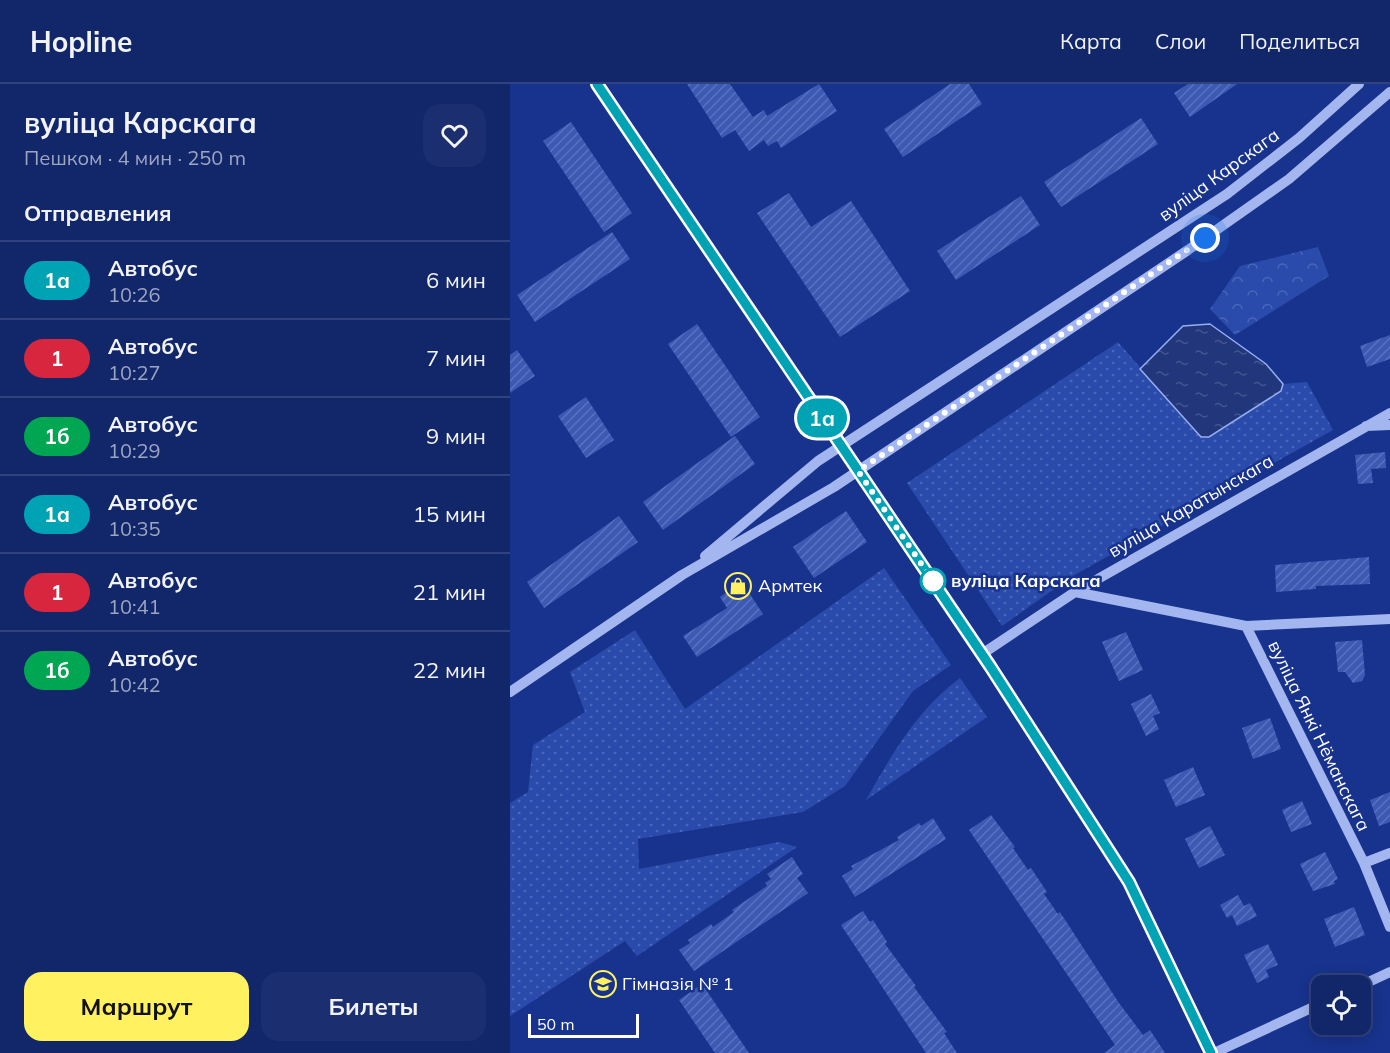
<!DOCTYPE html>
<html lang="ru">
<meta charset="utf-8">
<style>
:root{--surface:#12266a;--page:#1b2e70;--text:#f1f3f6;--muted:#9ca5c1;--line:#31437e;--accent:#fff160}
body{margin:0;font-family:Mulish,sans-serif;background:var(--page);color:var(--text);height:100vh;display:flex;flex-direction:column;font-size:22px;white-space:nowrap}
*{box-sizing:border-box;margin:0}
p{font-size:20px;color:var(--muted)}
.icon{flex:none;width:33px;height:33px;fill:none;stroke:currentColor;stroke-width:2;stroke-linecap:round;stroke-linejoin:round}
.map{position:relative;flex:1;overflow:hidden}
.details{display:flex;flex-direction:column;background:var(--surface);width:510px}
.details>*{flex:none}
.badge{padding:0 12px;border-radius:20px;font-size:21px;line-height:39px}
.tools{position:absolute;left:801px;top:891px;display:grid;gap:12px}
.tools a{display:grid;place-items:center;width:60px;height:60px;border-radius:12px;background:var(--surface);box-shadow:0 3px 15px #0003,0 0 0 2px var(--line);font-size:30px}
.scale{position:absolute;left:18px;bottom:15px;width:111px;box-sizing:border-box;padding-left:6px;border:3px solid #fff;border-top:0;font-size:16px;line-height:21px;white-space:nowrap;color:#fff;-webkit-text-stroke:4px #18338d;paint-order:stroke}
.you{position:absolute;width:30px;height:30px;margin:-15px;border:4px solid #fff;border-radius:50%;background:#1a73e8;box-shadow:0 0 0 9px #1a73e833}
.map>.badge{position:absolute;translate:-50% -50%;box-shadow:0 0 0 3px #fff}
h2{padding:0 24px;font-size:22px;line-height:54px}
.round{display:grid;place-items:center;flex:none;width:63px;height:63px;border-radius:18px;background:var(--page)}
.summary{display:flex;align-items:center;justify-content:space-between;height:102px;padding:0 24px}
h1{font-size:28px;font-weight:700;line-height:45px}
.cta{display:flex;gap:12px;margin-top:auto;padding:12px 24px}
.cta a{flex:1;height:69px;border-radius:18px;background:var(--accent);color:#111;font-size:24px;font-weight:700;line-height:69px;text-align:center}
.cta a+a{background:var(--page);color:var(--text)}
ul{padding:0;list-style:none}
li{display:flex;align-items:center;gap:18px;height:78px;padding:0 24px;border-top:2px solid var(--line)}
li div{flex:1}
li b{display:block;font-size:22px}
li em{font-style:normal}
li .badge{min-width:66px;font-weight:700;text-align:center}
header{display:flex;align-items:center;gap:36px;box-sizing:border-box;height:84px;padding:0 30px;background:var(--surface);border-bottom:2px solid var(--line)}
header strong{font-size:28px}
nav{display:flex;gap:33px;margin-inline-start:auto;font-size:21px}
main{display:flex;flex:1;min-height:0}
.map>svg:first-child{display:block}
</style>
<header>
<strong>Hopline</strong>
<nav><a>Карта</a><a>Слои</a><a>Поделиться</a></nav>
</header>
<main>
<section class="details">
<div class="summary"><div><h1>вуліца Карскага</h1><p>Пешком · 4 мин · 250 m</p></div><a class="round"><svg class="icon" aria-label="heart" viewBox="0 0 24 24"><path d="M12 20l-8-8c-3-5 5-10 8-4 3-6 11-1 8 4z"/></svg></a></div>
<h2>Отправления</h2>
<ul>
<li><span class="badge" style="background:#00a3b4;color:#fff">1а</span><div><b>Автобус</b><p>10:26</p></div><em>6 мин</em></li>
<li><span class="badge" style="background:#d7263d;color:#fff">1</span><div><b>Автобус</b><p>10:27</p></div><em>7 мин</em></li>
<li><span class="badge" style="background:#00a651;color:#fff">1б</span><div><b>Автобус</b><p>10:29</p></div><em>9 мин</em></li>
<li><span class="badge" style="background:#00a3b4;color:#fff">1а</span><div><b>Автобус</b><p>10:35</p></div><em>15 мин</em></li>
<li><span class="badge" style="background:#d7263d;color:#fff">1</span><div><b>Автобус</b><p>10:41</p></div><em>21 мин</em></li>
<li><span class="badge" style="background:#00a651;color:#fff">1б</span><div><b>Автобус</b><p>10:42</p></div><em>22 мин</em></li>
</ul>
<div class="cta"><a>Маршрут</a><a>Билеты</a></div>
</section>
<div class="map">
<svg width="880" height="969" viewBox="0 0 880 969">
<defs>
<pattern id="grass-dots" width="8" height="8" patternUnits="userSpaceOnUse" patternTransform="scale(1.5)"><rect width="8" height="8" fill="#2a4bab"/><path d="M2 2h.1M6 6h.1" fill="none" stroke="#4a66b8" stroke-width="1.8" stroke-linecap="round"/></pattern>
<pattern id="forest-crowns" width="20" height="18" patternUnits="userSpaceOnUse" patternTransform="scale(1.5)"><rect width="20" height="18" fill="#2a4bab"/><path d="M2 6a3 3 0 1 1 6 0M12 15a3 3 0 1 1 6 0" fill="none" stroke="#4a66b8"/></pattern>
<pattern id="water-ripples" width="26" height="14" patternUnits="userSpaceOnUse" patternTransform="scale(1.5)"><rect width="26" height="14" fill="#22377b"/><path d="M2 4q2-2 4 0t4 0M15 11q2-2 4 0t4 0" fill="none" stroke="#43558f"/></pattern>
<pattern id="building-hatch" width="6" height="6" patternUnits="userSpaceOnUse" patternTransform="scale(1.5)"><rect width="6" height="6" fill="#3c59b3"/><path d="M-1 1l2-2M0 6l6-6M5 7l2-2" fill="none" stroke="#5972be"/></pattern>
</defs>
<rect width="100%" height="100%" fill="#18338d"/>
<!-- grass -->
<path fill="url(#grass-dots)" d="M608 258 691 353H699L771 308 773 300 797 298 823 346 561 493 492 542 397 399Z
M374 484 441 581 403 607 335 702 293 728 128 755 129 785 269 758 287 763 127 872 115 857 0 932V719L18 708 23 661 75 628 60 588 125 546 175 625Z
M450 594 477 633 356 716C382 670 407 626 450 594Z"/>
<!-- forest -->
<path fill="url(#forest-crowns)" d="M808 163 819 192 725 251 700 225 730 182Z"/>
<!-- water -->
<path fill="url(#water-ripples)" stroke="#95aef1" stroke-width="1.5" d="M700 240 756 280 773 300 771 307 699 353H691L630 285 673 242Z"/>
<!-- building -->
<path fill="url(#building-hatch)" d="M177 0H220L243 33 254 26 257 32 309 0 327 27 271 64 267 57 258 62 254 56 239 67 225 46 212 54Z
M440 0H459L472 20 393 73 374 45Z
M678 0H727L680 33 664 9Z
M631 34 648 60 551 123 534 98Z
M61 38 122 129 94 148 33 57Z
M279 109 301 143 341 117 400 207 330 253 247 129Z
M511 112 530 141 446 196 427 167Z
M102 148 120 175 25 238 7 211Z
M187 240 250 333 221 353 158 260Z
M880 251V275L857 283 850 262Z
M7 266 25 292 0 309V271Z
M76 313 104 356 76 374 48 332Z
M225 352 245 380 153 446 133 418Z
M875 368 876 384 861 385 863 399 848 400 845 371Z
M336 427 357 458 304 494 283 463Z
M109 432 128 458 34 524 17 498Z
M859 473 860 500 806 502V505L766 508 765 481Z
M230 495 253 530 187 573 173 552 217 524 210 513 217 508 215 505Z
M616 548 633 586 609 597 592 558Z
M852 556 855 591 852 597 843 599 835 588H828L825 558Z
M641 610 650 629 643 632 649 645 636 652 621 620Z
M760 634 771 665 743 675 732 644Z
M683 683 695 711 666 723 654 696Z
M880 708V738L869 742 860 716Z
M792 717 802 740 781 748 772 726Z
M481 731 505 763 503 764 518 786 521 784 537 808 534 810 548 830 550 828 609 919 633 951 640 946 655 969H594L605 961 459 746Z
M423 734 436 755 345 813 332 792 343 785 341 782 389 756 387 753 409 739 411 742Z
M700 742 715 771 689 784 675 755Z
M815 768 828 795 824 797 825 800 803 807 790 780Z
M282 773 293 790 287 794 298 809 184 887 169 866 180 859 178 856 201 840 203 843 224 828 222 826 257 802 255 799 261 795 257 790Z
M728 811 734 822 740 819 747 832 727 842 722 831 717 834 710 821Z
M844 823 855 851 825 863 814 835Z
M353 827 360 838 363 836 377 858 375 860 406 902 404 903 437 948 434 949 447 969H416L331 841Z
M758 860 768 881 756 886 759 893 747 899 734 871Z
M192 900 239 969H205L169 916Z"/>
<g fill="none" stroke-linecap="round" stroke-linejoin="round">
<!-- minor -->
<path stroke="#a3b6ef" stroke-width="10" d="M87 0 472 570 619 798 701 969
M856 342 880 341
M195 472 308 377 717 110 789 54 849 0
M565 508 736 542 880 535
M736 542 854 779 880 843
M472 570 565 508 880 329
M0 608 172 491 324 403 678 166 779 95 880 8
M854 779 880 769
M850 902 880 888
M704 969 812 919"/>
</g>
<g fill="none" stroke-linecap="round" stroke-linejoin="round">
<defs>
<path id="line" d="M87 0 480 582 619 798 701 969"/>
</defs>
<!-- line casing -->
<use href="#line" stroke="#fff" stroke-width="14"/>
<!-- line -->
<use href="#line" stroke="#00a3b4" stroke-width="9"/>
<!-- walk -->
<path stroke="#fff" stroke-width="6" stroke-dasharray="0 10.8" d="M423 497 348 387 695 154"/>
</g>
<!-- icons -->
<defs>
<symbol id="shop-ring" viewBox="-11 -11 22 22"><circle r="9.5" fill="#18338d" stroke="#fff160" stroke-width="1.5"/><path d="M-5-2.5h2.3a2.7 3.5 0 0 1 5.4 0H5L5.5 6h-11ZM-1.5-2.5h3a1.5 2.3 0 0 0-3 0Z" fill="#fff160"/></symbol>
<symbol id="school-ring" viewBox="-11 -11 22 22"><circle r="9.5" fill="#18338d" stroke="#fff160" stroke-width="1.5"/><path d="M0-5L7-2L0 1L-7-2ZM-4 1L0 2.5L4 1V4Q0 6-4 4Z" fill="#fff160"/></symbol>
</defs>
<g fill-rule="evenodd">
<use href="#shop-ring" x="213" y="487" width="30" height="30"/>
<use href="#school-ring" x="78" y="885" width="30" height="30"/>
</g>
<!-- markers -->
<circle fill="#fff" stroke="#00a3b4" stroke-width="3" cx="423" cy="497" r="12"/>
<g text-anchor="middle" stroke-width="5" stroke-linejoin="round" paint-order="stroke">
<!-- street labels -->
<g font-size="18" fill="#fff" stroke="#18338d">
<text transform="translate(709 91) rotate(-36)" y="6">вуліца Карскага</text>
<text transform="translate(681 422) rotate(-30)" y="6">вуліца Каратынскага</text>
<text transform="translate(809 652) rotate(64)" y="6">вуліца Янкі Нёманскага</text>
</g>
<!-- stop labels -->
<g font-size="18" font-weight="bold" fill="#fff" stroke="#18338d" text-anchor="start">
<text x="441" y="503">вуліца Карскага</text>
</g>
<!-- poi labels -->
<g font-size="18" fill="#fff" stroke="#18338d" text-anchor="start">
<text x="248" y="508">Армтек</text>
<text x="112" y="906">Гімназія № 1</text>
</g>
</g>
</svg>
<div class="tools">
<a><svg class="icon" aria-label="locate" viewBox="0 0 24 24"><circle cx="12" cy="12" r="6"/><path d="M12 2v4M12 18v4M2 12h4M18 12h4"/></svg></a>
</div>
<div class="scale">50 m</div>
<div class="you" style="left:695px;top:154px"></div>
<b class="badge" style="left:312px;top:334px;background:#00a3b4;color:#fff">1а</b>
</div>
</main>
